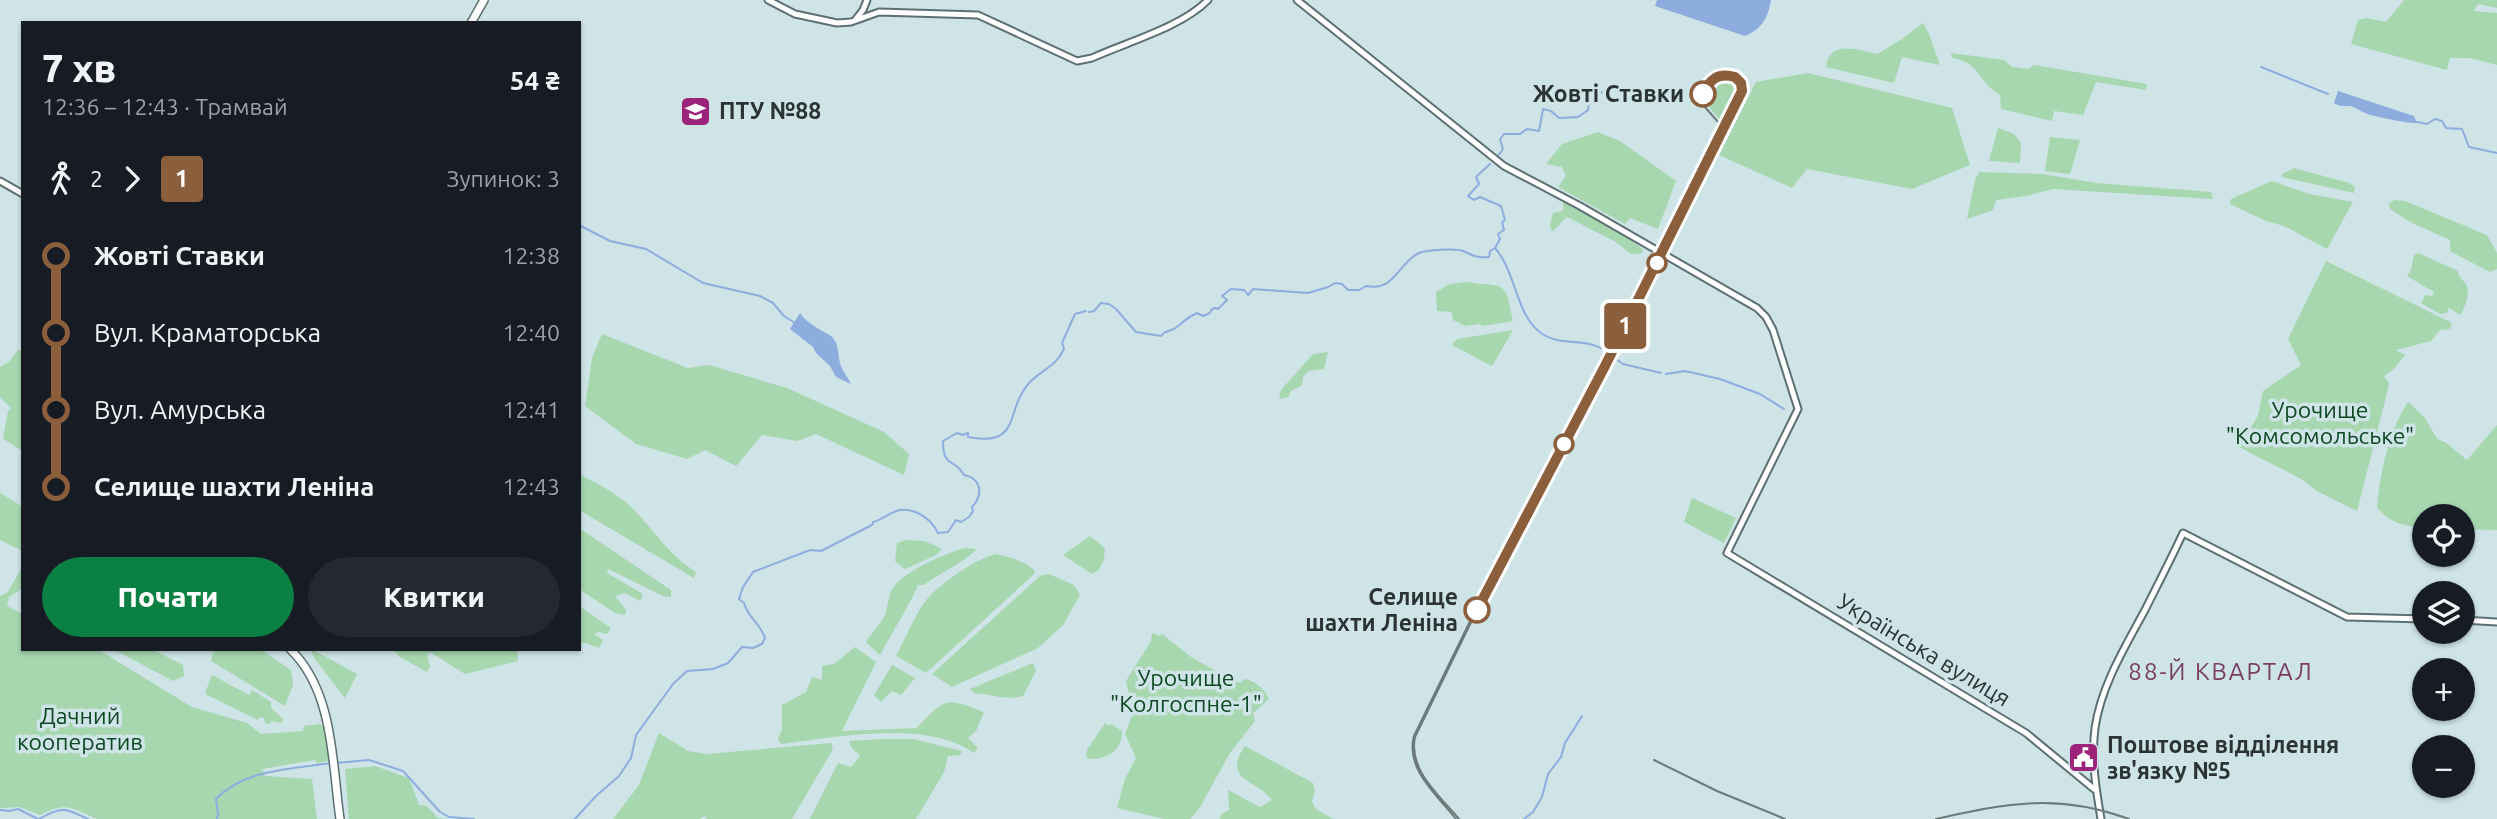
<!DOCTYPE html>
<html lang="uk">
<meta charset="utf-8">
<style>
:root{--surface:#171b24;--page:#242831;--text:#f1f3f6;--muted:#9ea1a6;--accent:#0b8043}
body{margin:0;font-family:Ubuntu,sans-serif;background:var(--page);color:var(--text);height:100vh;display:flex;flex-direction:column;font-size:26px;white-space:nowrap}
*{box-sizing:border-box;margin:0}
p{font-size:23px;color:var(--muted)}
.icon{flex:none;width:38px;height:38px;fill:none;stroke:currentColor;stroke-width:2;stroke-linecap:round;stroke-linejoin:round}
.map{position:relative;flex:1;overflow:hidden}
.drawer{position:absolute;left:21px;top:21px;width:560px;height:630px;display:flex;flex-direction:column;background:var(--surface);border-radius:0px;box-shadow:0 2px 5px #0004}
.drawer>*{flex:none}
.badge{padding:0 14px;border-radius:5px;font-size:24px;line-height:46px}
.tools{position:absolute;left:2412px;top:504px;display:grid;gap:14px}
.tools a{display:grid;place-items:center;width:63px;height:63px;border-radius:50%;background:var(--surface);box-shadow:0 2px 5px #0004;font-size:35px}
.map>.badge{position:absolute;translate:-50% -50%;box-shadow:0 0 0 4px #fff}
.legs{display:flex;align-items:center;gap:10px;height:77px;padding:0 21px;font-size:23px}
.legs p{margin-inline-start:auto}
.overview{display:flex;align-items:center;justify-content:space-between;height:119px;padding:0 21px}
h1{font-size:38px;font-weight:800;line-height:52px}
.action{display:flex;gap:14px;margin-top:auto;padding:14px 21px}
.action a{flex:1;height:80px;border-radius:42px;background:var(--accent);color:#fff;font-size:28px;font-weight:800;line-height:80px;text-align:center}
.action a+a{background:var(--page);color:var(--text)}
ul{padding:0 21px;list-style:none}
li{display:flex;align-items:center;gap:24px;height:77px;font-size:26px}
li i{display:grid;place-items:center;width:10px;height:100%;margin:0 9px;background:currentColor}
li i::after{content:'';width:18px;height:18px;margin:-9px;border:5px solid;border-radius:50%;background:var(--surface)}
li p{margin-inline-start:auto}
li:first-child i{background:linear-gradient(#0000 50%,currentColor 0)}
li:last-child i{background:linear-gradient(currentColor 50%,#0000 0)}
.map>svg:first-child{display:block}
</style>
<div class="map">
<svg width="2497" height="819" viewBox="0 0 2497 819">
<rect width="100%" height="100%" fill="#cee4e6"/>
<!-- green -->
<path fill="#a6d7af" d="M2404 0H2497V8L2478 4 2474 11 2497 13V65L2470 58H2450L2447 70 2351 44 2358 20 2366 18 2386 22Z
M1923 23 1929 34 1940 65 1902 57 1894 83 1826 67C1829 39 1859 50 1877 54L1902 39Z
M1951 53 2004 60 2012 67 2028 69 2034 65 2147 84 2146 90 2096 82 2083 115 2054 111 2052 121 2001 109 2000 95C1976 81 1982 63 1952 58Z
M1808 73 1952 108 1970 165 1912 189 1807 169 1792 188 1719 155 1756 82Z
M1730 77 1739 83C1741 97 1731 114 1719 119 1702 100 1707 99 1719 78Z
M1998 128 2014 134 2021 143 2020 163 1989 161Z
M1598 132 1620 141 1676 181 1658 229 1630 218 1625 224 1558 187 1566 176 1562 167 1546 164 1562 144Z
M2050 137 2080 140 2070 174 2045 171Z
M2294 168 2349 183 2355 187 2354 193 2282 177V174Z
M1979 172 2043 174 2096 183 2211 192 2213 199 2053 189 2026 196 1996 200 1993 210 1967 219 1975 180Z
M2272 181 2309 194 2353 202 2327 249 2284 226 2266 221 2230 204 2231 199Z
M2395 200 2405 201 2487 235 2497 253V269L2490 272 2450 251V240L2412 223 2390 209 2389 203Z
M1563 202 1621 233 1642 249 1643 253 1631 254 1616 242 1567 217C1560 221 1559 228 1552 231L1550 226 1553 213 1563 211Z
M2418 253 2458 271C2459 279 2464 280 2467 286 2470 295 2465 308 2460 315L2449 308 2447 313 2440 314 2421 303 2425 295 2432 296 2434 292 2407 276 2411 270 2414 255Z
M2326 261 2452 323 2450 329 2440 330 2431 341 2396 350 2405 355 2393 370 2384 376 2389 383 2388 389 2357 511 2315 490 2303 480 2239 447 2258 416 2263 391 2301 365 2288 339Z
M1466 282C1506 288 1505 278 1513 321L1483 326 1479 324 1465 326 1453 320 1452 312 1437 311 1436 292 1450 284Z
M1513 330 1492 366 1452 345 1457 339Z
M602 334 688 368 709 365 787 388 884 432 909 454 904 475 816 434 797 441 762 435 736 466 705 450 687 459 636 444 585 406 592 358Z
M18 350 23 352V451L3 439 8 411 11 408 0 397V367L9 362Z
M1328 352 1324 369 1308 371 1303 377 1302 385 1291 391 1288 397 1279 399 1281 390 1313 354Z
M2408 402 2425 418 2437 439 2445 442 2467 460 2497 425V530L2462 529V516H2424V528C2407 527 2387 522 2377 507 2380 473 2389 431 2408 402Z
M579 474C596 483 616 493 630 506 654 529 666 553 696 572L694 578 579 510Z
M0 493 23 507V551L0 540Z
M1692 498 1736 518 1724 543 1684 522Z
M579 528 671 590V597L663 596 608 569 607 573 643 594 640 601 625 593 615 596 626 610 625 615 615 613 579 589Z
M1090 536 1105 548 1104 559 1099 570 1092 574 1063 555Z
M907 540 925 541 942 549 936 555 905 569 895 561 897 543Z
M965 548 977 549C962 564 941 572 924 585H918L912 598 880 655 866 642C872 633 880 624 885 615 888 607 888 595 893 588 904 571 946 553 965 548Z
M997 554C1009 557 1026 562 1035 571L1034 574 926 673 896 656C905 639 913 619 924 603 936 586 976 558 997 554Z
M21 569 23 570V588L9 597 7 606 23 614V649H97L192 707 247 723 261 734 303 731 304 726 320 724 325 728 329 761 317 763 315 760 262 769 265 776 312 779 317 819H97C73 808 65 801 40 815L19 807 0 808V596L7 593Z
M1049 574 1074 585 1080 595 1063 625 1038 648 952 687 932 674 1040 576Z
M579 606 611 628 607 634 598 632 594 634 603 640 599 648 579 641Z
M1152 633 1160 636 1162 634 1191 657 1218 672 1223 679 1227 677 1240 683 1245 679C1257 682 1264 689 1269 699L1253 713 1255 721 1230 753 1199 809 1190 819H1165L1117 808 1125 779 1136 758 1125 734 1135 708 1131 703 1126 681 1151 641Z
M855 647 876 662 842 731 917 728C945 698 946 697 984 712L976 731 968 738 978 748 974 753C926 719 837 737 781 744L778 739 782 729V705L806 692 812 677 822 680V666L834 664Z
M113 649H151L183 665 184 676 173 681Z
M214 649H260L291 670 293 685 285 706 211 661Z
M311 649 357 674 345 698 314 658Z
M393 649H517L518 661 465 674 430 652 427 655 430 666 427 672 400 657Z
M1033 663 1036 671 1023 696C1004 701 993 694 974 693L970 689Z
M892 665 915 678 901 695 892 691 881 702 874 695Z
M212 675 249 695 252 690 271 702V708L283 719 281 723 271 721 270 724 265 723 264 718 260 717 258 720 209 696 205 693Z
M1105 723 1108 726 1111 724 1122 731C1123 750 1107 759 1090 759L1086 756 1087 750Z
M659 733 688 751 707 754 831 743 833 749 792 819H707L705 816 700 819H613L639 785Z
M881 739H913L962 751 960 755 948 756 944 772 916 819H810L838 763 851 767 860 756 851 747 849 741Z
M1245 746 1313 783 1315 791 1312 801 1316 809 1333 819H1219L1222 814 1229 810 1228 790 1260 807 1272 800C1257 779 1221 781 1245 746Z
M375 766 409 778 419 805 427 806 438 818 448 819H349L345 769Z"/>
<!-- water -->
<path fill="#8eaddf" d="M1657 0H1771C1768 18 1762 29 1745 36L1655 6Z
M2338 91 2414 116 2417 123C2411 124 2370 116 2365 113 2361 111 2355 107 2350 106 2343 106 2341 107 2334 103Z
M800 313C807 324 822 330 831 336 839 342 838 355 840 363 842 371 848 377 851 384L836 377 830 366 816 353 813 347 790 329Z"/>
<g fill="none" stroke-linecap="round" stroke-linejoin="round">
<!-- stream -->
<path stroke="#8eaddf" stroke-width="2" d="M2261 67 2328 94
M2417 122 2427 124 2435 119 2442 121 2446 128 2462 129 2469 147 2497 153
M1498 156 1503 149 1500 139 1504 134H1520L1527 129 1539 131 1543 109 1551 111 1559 118 1578 117 1588 110 1590 98 1603 92
M579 225 610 241 646 249 703 283 760 296 773 303 784 316 795 323
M1495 248C1517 273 1516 319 1544 335 1562 346 1582 338 1601 348
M1089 312 1094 311 1101 303 1109 304 1116 309 1136 332 1161 336C1166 329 1171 332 1177 327 1185 321 1187 317 1197 313L1203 316 1210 313 1211 310 1215 308 1218 309 1227 300 1222 296 1231 289 1244 290 1248 295 1253 289 1308 293 1328 287 1335 283 1342 284 1348 290H1359L1366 286C1395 292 1398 263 1419 253 1426 250 1456 248 1463 251 1474 256 1477 258 1489 257L1490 251 1495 248 1500 239 1498 234 1504 230 1502 222 1505 220 1501 206 1480 197 1474 200 1468 196 1479 184 1476 177 1490 164
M1613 357 1623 364 1661 373
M1666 374 1685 371 1720 379 1760 394 1784 409
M336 763 369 760 403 771 440 812 449 817 474 819
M0 810 9 811 18 809 38 819
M39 819C62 806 65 808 88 819
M217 819 218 814 216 799C244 769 293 769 331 763
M575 819 595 797 619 776 631 758 636 735 673 684 687 671 713 669 728 663 742 647 753 648 762 644 765 638C760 623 748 618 744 603L739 599 743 587 753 572 810 550 821 551 872 525 873 522C882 520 890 512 900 510 916 508 932 520 938 533L948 532 956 520 961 522 969 517 973 511 972 507C984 494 981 478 964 475 954 457 943 469 943 441L957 433 963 435 968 433V437C1023 447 1004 411 1029 383 1042 369 1055 368 1064 349L1062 343 1075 314 1086 311
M1524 819 1533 812 1542 797 1548 774 1561 757 1565 743 1582 716"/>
<defs>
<path id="minor" d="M768 0 795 14 837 23 851 22 879 12 978 15 1077 61 1092 58C1127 42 1182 27 1208 0
M1297 0 1504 166 1580 206 1757 308 1766 317 1773 330 1798 409 1727 553 2026 733 2094 789
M856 19 863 10 867 0
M0 181 23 194
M2462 620 2497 622
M2101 819C2096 789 2091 759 2095 728 2101 686 2125 647 2145 610 2158 584 2171 559 2183 533L2347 617 2424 619"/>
<path id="major" d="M471 23 484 0
M290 649C334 691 332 763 340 819"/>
</defs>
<!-- minor casing -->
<use href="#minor" stroke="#5c7072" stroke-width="9"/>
<!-- major casing -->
<use href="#major" stroke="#5c7072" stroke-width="10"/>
<!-- minor -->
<use href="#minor" stroke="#fff" stroke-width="5"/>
<!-- major -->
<use href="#major" stroke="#fff" stroke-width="7"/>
<!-- tram -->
<path stroke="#6c7a7b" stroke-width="2" d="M1456 819C1437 795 1405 769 1414 736L1498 564 1603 366 1717 137 1719 123 1704 106 1703 94 1715 77 1733 76 1741 83 1742 91 1605 366 1499 565 1415 737C1408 770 1440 796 1459 819"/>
<!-- rail -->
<path stroke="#6c7a7b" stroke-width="2" d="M1654 760 1717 791 1785 819
M1936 819C2008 803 2058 793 2129 819"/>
</g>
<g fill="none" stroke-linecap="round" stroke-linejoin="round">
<defs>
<path id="line-1" d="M1477 610 1605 366 1742 91 1741 83 1735 77C1718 72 1710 79 1703 94"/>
</defs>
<!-- line-1 casing -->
<use href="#line-1" stroke="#fff" stroke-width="16"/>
<!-- line-1 -->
<use href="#line-1" stroke="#8b5e3c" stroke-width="10"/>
</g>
<!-- icons -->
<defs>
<symbol id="university-square" viewBox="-11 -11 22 22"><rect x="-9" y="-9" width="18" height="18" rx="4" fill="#9d2279" stroke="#cee4e6"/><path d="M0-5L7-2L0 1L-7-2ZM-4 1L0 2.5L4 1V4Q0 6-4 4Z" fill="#fff"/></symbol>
<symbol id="civic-square" viewBox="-11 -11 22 22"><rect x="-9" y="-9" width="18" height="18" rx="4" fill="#9d2279" stroke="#cee4e6"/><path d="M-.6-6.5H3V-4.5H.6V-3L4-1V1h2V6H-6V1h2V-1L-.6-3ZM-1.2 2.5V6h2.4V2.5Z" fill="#fff"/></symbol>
</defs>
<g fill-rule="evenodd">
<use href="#university-square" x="678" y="94" width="35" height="35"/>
<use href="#civic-square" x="2066" y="740" width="35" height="35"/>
</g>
<!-- markers -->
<g fill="#fff" stroke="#8b5e3c" stroke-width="3.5">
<circle cx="1703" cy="94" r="12"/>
<circle cx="1657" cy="263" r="9"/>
<circle cx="1564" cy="444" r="9"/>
<circle cx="1477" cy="610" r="12"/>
</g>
<g text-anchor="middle" stroke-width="7" stroke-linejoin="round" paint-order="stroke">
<!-- stop labels -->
<g font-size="23" font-weight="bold" fill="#2b3334" stroke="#cee4e6" text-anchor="end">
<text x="1684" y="102">Жовті Ставки</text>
<text x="1458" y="605">Селище<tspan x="1458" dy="26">шахти Леніна</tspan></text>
</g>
<!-- poi labels -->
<g font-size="23" font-weight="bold" fill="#2b3334" stroke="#cee4e6" text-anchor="start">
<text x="719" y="119">ПТУ №88</text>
<text x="2107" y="753">Поштове відділення<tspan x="2107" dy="26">зв'язку №5</tspan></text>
</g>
<!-- park labels -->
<g font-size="23" fill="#0f4923" stroke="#cee4e6">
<text x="2320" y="418">Урочище<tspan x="2320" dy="26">"Комсомольське"</tspan></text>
<text x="1186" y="686">Урочище<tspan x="1186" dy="26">"Колгоспне-1"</tspan></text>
<text x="80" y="724">Дачний<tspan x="80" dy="26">кооператив</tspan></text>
</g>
<!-- street labels -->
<g font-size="23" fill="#2b3334" stroke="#cee4e6">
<text transform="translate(1924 650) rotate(31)" y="8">Українська вулиця</text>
</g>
<!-- neighbourhood labels -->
<g font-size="24" letter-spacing="2" fill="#793c63" stroke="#cee4e6">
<text x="2221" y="680">88-Й КВАРТАЛ</text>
</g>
</g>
</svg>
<div class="tools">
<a><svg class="icon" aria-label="locate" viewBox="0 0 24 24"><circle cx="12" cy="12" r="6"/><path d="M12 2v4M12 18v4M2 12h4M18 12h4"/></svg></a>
<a><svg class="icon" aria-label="layers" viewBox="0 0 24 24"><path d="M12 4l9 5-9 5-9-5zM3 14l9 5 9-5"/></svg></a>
<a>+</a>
<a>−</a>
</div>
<b class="badge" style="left:1625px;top:326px;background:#8b5e3c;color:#fff">1</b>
<section class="drawer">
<div class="overview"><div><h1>7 хв</h1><p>12:36 – 12:43 · Трамвай</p></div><b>54 ₴</b></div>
<div class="legs"><svg class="icon" aria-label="walk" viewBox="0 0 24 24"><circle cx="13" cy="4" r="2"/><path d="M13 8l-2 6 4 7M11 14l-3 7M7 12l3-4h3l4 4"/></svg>2<svg class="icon" aria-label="forward" viewBox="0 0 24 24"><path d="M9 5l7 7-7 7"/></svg><b class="badge" style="background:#8b5e3c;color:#fff">1</b><p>Зупинок: 3</p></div>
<ul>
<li><i style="color:#8b5e3c"></i><b>Жовті Ставки</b><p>12:38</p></li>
<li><i style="color:#8b5e3c"></i><span>Вул. Краматорська</span><p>12:40</p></li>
<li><i style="color:#8b5e3c"></i><span>Вул. Амурська</span><p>12:41</p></li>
<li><i style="color:#8b5e3c"></i><b>Селище шахти Леніна</b><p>12:43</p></li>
</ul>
<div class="action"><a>Почати</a><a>Квитки</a></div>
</section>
</div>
